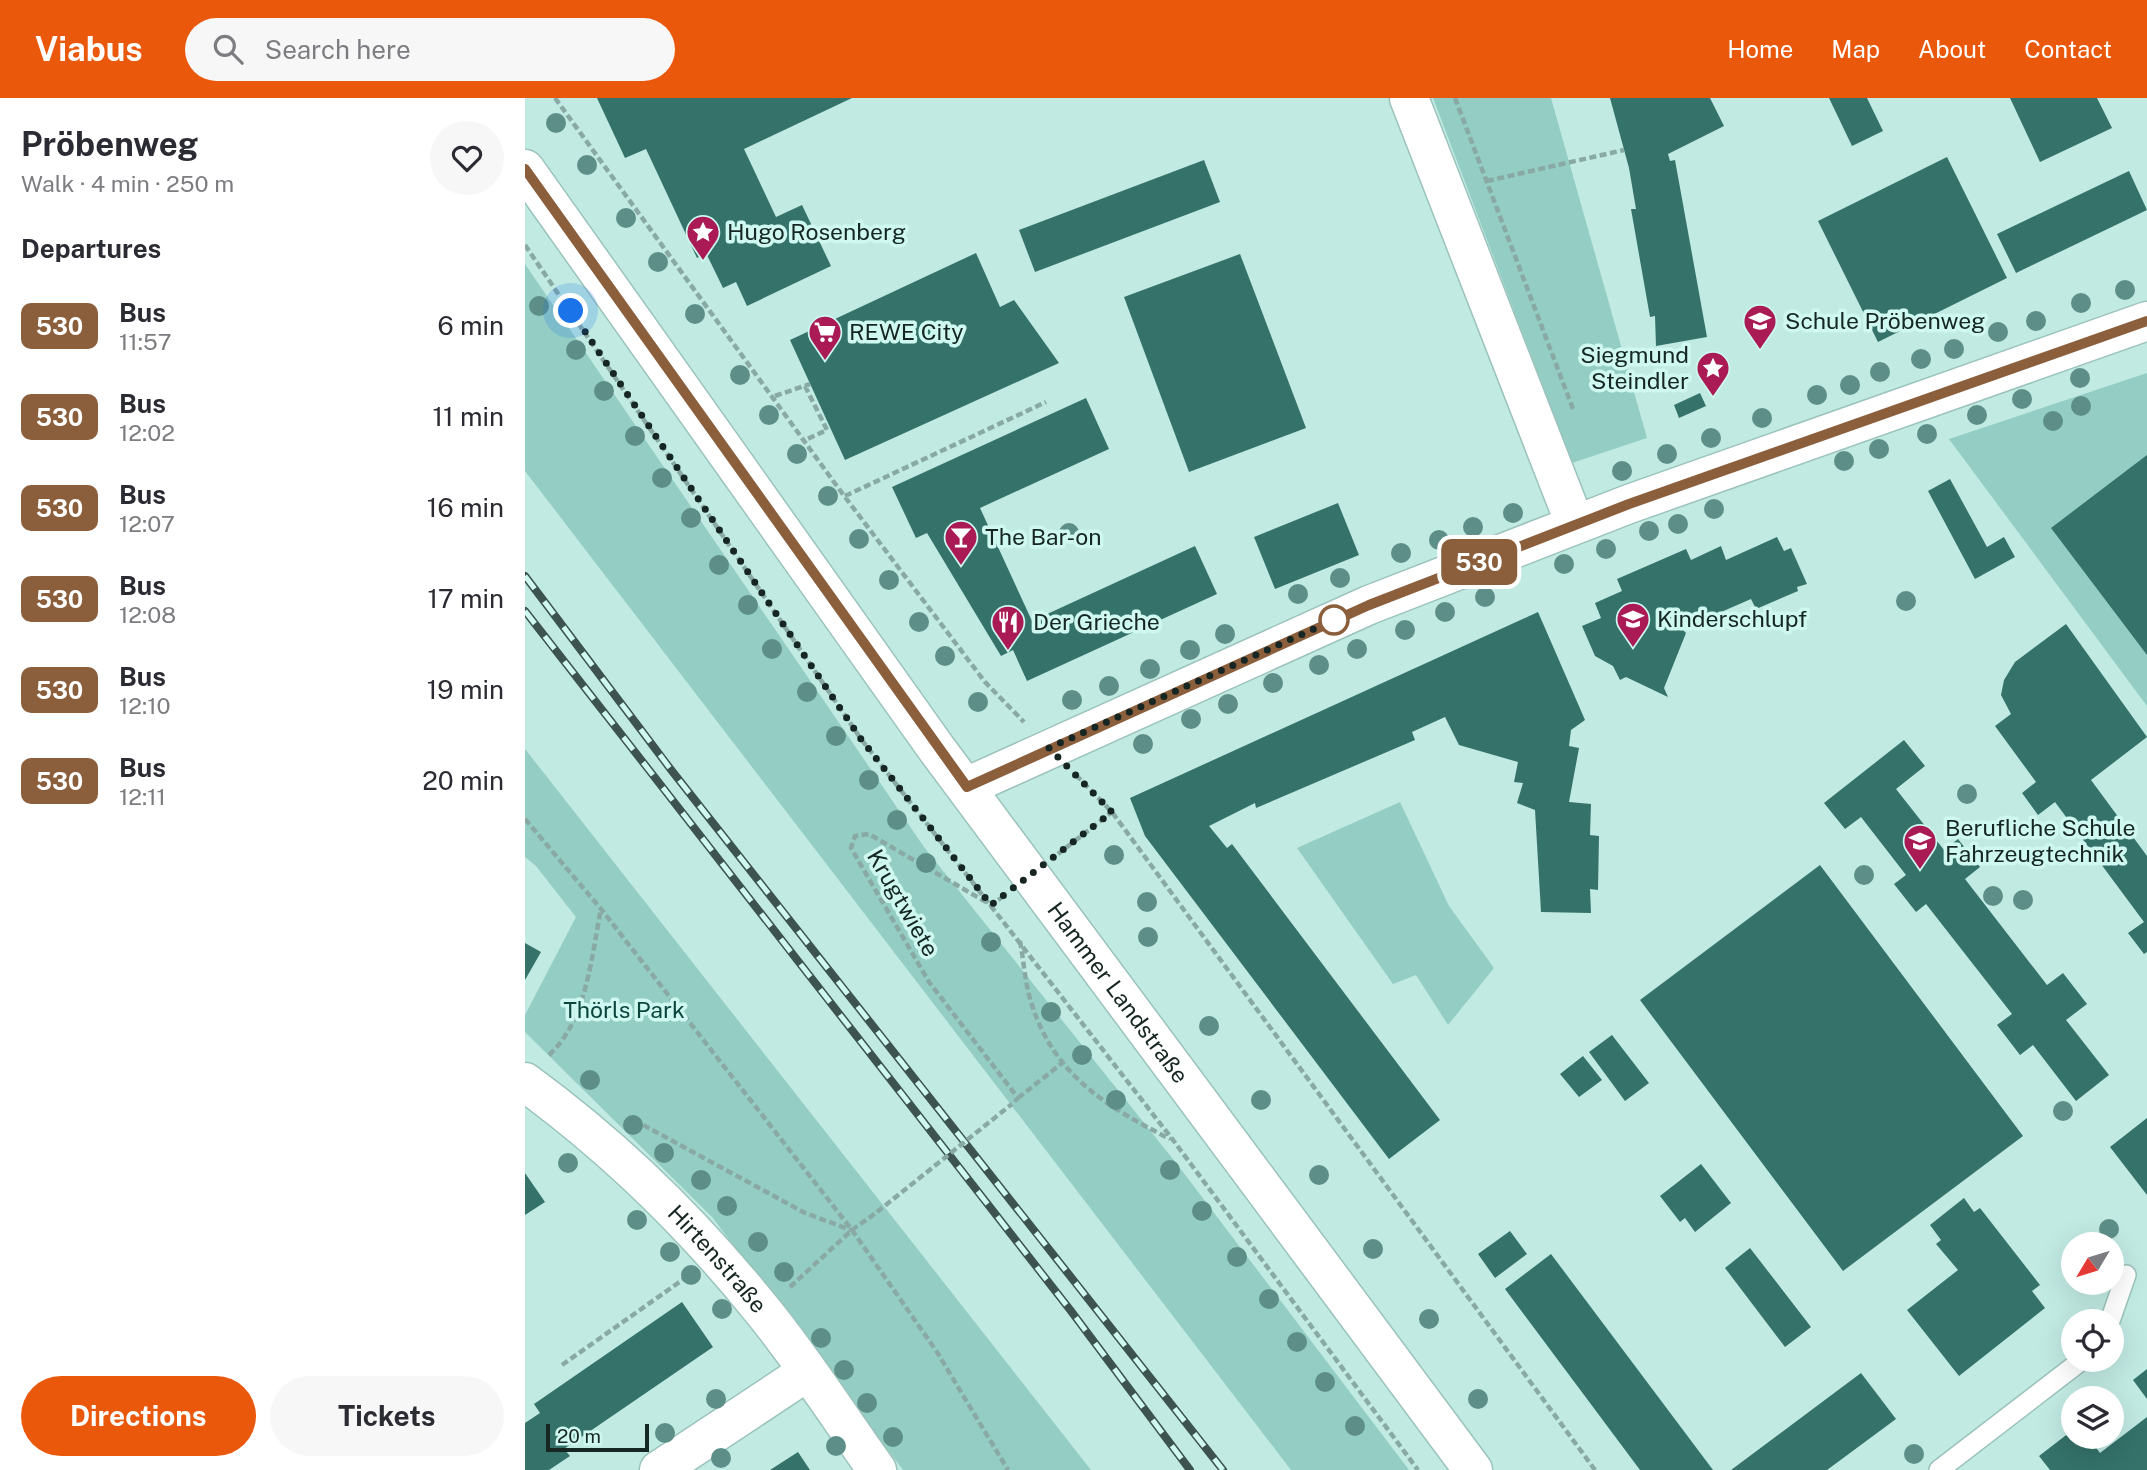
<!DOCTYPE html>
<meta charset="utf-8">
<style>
:root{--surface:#fff;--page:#f7f7f7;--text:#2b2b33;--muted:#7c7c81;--accent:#ea580c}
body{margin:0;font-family:"Public Sans",sans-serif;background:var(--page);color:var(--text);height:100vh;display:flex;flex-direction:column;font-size:26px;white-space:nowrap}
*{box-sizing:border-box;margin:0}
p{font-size:23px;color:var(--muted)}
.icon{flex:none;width:38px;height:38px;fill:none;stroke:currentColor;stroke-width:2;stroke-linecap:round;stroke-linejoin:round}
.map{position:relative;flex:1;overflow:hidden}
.details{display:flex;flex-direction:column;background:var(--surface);width:525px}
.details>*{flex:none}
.badge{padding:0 14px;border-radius:10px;font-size:24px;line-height:46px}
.needle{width:46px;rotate:232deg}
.buttons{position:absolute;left:1536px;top:1134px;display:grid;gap:14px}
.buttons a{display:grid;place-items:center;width:63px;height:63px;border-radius:50%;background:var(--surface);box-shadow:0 7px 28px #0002;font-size:35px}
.scale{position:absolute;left:21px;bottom:18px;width:103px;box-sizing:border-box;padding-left:7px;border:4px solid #162623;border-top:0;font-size:19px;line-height:24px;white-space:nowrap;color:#162623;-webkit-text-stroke:5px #cef8f0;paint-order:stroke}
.you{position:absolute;width:35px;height:35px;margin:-18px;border:5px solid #fff;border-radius:50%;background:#1a73e8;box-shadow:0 0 0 10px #1a73e833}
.map>.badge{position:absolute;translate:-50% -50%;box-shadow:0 0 0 4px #fff}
h2{padding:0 21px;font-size:26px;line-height:63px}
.round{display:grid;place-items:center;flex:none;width:74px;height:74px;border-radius:37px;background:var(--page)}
.headline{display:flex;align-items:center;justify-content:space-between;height:119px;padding:0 21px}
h1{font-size:33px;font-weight:700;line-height:52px}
.cta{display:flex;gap:14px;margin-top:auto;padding:14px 21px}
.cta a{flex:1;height:80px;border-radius:42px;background:var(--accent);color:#fff;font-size:28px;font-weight:700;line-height:80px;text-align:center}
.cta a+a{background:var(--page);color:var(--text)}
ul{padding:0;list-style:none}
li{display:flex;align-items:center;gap:21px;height:91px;padding:0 21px}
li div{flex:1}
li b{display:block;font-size:26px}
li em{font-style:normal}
li .badge{min-width:77px;font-weight:700;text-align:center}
header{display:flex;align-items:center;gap:42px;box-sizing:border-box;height:98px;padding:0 35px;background:var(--accent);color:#fff}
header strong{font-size:33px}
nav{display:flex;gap:38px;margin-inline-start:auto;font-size:24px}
.search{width:490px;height:63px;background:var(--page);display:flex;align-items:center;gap:18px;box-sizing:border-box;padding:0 24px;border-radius:38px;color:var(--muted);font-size:26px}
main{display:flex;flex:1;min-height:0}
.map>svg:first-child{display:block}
</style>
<header>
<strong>Viabus</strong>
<div class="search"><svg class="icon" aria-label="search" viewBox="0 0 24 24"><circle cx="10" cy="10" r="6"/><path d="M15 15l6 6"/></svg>Search here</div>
<nav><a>Home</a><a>Map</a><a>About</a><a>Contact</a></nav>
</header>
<main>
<section class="details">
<div class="headline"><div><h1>Pröbenweg</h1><p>Walk · 4 min · 250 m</p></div><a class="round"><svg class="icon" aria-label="heart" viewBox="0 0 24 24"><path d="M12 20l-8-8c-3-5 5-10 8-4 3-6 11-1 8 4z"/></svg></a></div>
<h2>Departures</h2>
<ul>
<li><span class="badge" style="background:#8b5e3c;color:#fff">530</span><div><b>Bus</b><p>11:57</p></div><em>6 min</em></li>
<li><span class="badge" style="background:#8b5e3c;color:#fff">530</span><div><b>Bus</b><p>12:02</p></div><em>11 min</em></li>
<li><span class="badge" style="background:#8b5e3c;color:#fff">530</span><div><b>Bus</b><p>12:07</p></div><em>16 min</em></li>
<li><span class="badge" style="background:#8b5e3c;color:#fff">530</span><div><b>Bus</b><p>12:08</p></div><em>17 min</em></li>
<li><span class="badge" style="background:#8b5e3c;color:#fff">530</span><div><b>Bus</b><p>12:10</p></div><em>19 min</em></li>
<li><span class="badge" style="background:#8b5e3c;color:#fff">530</span><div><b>Bus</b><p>12:11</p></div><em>20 min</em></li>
</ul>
<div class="cta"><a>Directions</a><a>Tickets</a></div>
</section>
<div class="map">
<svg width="1622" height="1372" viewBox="0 0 1622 1372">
<rect width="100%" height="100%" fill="#c1eae3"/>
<!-- green -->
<path fill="#94cdc4" d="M908 0H1026L1122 340 1047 365Z
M0 166 399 749 655 1070 884 1372H766L0 373Z
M1622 275V608L1424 341Z
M0 651 566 1372H378L187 1119 0 934V917L51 819 11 768 0 759Z
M875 704 924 808 969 870 923 927 891 877 868 886 772 750Z"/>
<!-- building -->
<path fill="#34726a" d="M72 0H327L219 51 251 119 277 107 306 168 222 208 211 184 198 190 181 155 172 160 121 51 100 60Z
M1085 0H1185L1199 28 1143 56 1145 63 1150 62 1182 239 1131 248 1130 218 1125 219 1106 111H1111L1104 70Z
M1304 0H1342L1358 33 1327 48Z
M1485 0H1572L1587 30 1515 64Z
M1422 59 1482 180 1353 244 1293 123Z
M679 62 695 104 510 174 494 132Z
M1604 73 1622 112 1491 175 1472 136Z
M451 155 475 209 489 202 534 265 320 362 265 242Z
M715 156 781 330 664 374 599 199Z
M1175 295 1181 308 1154 320 1149 307Z
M561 300 584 351 455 410 507 523 670 448 692 496 502 583 488 552 476 558 402 435 391 440 367 389Z
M1622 357V557L1526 430Z
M1425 381 1462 449 1479 439 1490 459 1450 481 1403 393Z
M813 405 834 457 750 491 729 439Z
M1252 439 1259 453 1266 450 1282 486 1272 489 1273 493 1231 511 1226 501 1157 531 1161 535 1139 590 1143 599 1101 579 1095 582 1088 568 1070 558 1057 528 1076 520 1070 505 1097 493 1092 481 1161 451 1166 462 1196 448 1201 462Z
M1013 514 1060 622 1046 632 1044 648 1054 650 1044 704 1066 706 1065 737 1074 738 1073 792 1065 791 1066 815 1016 814 1010 712 992 705 998 685 989 684 993 664 934 647 920 619 887 634 890 642 731 710 730 705 684 728 702 750 707 746 915 1022 864 1061 620 738 605 700Z
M1541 526 1622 639 1566 682 1622 758V854L1619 856 1603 835 1619 824 1530 704 1513 717 1497 695 1511 684 1470 628 1486 616 1476 597 1479 582 1490 564Z
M1379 642 1400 668 1371 691 1419 752 1433 741 1455 769 1440 781 1522 887 1538 875 1562 906 1541 922 1584 977 1551 1003 1508 947 1495 957 1472 927 1487 916 1401 806 1391 814 1369 786 1381 777 1336 719 1320 731 1299 705Z
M1295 767 1498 1038 1318 1173 1115 902Z
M0 845 16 854 0 882Z
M1087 937 1124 985 1100 1003 1064 954Z
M1058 958 1077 982 1054 999 1035 976Z
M1622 1020V1097L1585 1049Z
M1176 1066 1206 1105 1170 1134 1160 1120 1155 1124 1135 1098Z
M0 1075 20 1104 0 1117Z
M1439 1100 1449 1114 1455 1110 1515 1187 1507 1193 1520 1210 1434 1278 1382 1212 1433 1172 1411 1146 1416 1142 1405 1127Z
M985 1133 1002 1156 970 1180 953 1156Z
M1225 1150 1286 1229 1260 1249 1200 1170Z
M1026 1156 1188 1372H1115L980 1191Z
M157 1204 188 1249 39 1351 45 1358 24 1372H0V1325L15 1315 9 1306Z
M1622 1271V1301L1608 1282Z
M1336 1275 1371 1321 1302 1372H1206Z
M1622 1319V1372H1525L1514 1358 1549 1331V1339H1563L1575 1355Z
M273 1354 285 1372H245Z"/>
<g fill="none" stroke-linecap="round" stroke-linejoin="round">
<defs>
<path id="lane" d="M1585 1223 1601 1177
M1414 1372 1557 1262"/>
<g id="street">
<path d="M884 0 1050 426"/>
<path d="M441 689 844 507 1104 406 1622 223"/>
<path id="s1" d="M0 984C89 1049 168 1126 237 1212 278 1262 314 1319 352 1372"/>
<path d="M134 1372 282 1274"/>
</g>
<g id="secondary">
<path id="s2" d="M0 71 411 650 948 1372"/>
</g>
</defs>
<!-- lane casing -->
<use href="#lane" stroke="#9bc3bc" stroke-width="22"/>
<!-- street casing -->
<use href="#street" stroke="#9bc3bc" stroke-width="41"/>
<!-- secondary casing -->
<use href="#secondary" stroke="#9bc3bc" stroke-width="41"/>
<!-- path -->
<path stroke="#89a9a4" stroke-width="4.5" stroke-dasharray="7 3.5" stroke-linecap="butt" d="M30 0 314 391 460 584 499 624
M930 0 1048 311
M962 83 1099 52
M0 147 336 641 648 1042 893 1372
M280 288 302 332 280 342
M250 298 285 286
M320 398 521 304
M551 677 587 714 1070 1372
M0 721 76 811 327 1132 412 1254 483 1372
M533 756 587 714
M479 798 466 807 344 736 330 738 326 750 404 884 493 1000 487 1006
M495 843C499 864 500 887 507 907 530 978 582 1009 645 1041
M24 957C62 922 66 860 76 811
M493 1000 536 966
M109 1022 280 1115 326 1132
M265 1189 327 1132 352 1114
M37 1267 163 1178"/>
<!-- lane -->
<use href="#lane" stroke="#fff" stroke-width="19"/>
<!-- street -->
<use href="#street" stroke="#fff" stroke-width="38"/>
<!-- secondary -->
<use href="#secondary" stroke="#fff" stroke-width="38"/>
<defs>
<path id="rail" d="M0 478 147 673 698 1372
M0 513 546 1213 665 1372"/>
</defs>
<!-- rail casing -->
<use href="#rail" stroke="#3d534f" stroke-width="8"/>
<!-- rail -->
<use href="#rail" stroke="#cef8f0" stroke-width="5" stroke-dasharray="16" stroke-linecap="butt"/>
<!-- path-bridge -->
<path stroke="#89a9a4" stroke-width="4.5" stroke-dasharray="7 3.5" stroke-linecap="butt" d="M352 1114 487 1006"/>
</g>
<!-- trees -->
<g fill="#5d8f88">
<circle cx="31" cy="25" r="10"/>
<circle cx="62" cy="67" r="10"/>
<circle cx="101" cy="120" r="10"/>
<circle cx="133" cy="164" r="10"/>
<circle cx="1600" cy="192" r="10"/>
<circle cx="1556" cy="205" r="10"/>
<circle cx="14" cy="208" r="10"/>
<circle cx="170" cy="216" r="10"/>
<circle cx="1511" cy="223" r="10"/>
<circle cx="1473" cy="234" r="10"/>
<circle cx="1429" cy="251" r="10"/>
<circle cx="51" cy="252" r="10"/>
<circle cx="1396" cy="261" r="10"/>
<circle cx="1355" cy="274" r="10"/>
<circle cx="215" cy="277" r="10"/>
<circle cx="1555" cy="280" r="10"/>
<circle cx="1325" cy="287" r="10"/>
<circle cx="79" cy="293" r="10"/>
<circle cx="1292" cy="297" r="10"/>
<circle cx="1497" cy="301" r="10"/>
<circle cx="1556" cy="308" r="10"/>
<circle cx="244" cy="317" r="10"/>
<circle cx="1452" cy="317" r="10"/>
<circle cx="1237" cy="320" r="10"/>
<circle cx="1528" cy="323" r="10"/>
<circle cx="1402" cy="336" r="10"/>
<circle cx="110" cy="338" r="10"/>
<circle cx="1186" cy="340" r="10"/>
<circle cx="1354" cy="351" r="10"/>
<circle cx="272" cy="356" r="10"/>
<circle cx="1142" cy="356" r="10"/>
<circle cx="1319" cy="363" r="10"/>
<circle cx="1097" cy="373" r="10"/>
<circle cx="137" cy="380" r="10"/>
<circle cx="303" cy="398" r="10"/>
<circle cx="1189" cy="411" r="10"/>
<circle cx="988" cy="415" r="10"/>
<circle cx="166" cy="420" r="10"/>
<circle cx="1153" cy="426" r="10"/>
<circle cx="948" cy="429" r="10"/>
<circle cx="1124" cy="433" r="10"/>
<circle cx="544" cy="435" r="10"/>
<circle cx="334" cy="441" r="10"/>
<circle cx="914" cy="442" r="10"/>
<circle cx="1081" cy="451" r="10"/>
<circle cx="876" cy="455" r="10"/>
<circle cx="1039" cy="466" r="10"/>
<circle cx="194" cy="467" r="10"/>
<circle cx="815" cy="480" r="10"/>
<circle cx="364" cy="482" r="10"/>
<circle cx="773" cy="496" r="10"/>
<circle cx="960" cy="499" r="10"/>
<circle cx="1381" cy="503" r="10"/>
<circle cx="223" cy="507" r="10"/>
<circle cx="920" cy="514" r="10"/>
<circle cx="394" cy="524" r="10"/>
<circle cx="880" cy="532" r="10"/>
<circle cx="700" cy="536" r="10"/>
<circle cx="247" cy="551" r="10"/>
<circle cx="832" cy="551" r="10"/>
<circle cx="665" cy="552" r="10"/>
<circle cx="420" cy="558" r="10"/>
<circle cx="794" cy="567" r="10"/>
<circle cx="625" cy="571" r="10"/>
<circle cx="748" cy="585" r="10"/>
<circle cx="584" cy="588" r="10"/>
<circle cx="282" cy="594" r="10"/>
<circle cx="547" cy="602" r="10"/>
<circle cx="453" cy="604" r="10"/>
<circle cx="703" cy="606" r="10"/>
<circle cx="666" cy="621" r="10"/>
<circle cx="311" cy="638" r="10"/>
<circle cx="618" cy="646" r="10"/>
<circle cx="344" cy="682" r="10"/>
<circle cx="1442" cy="696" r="10"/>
<circle cx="372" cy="722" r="10"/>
<circle cx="589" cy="757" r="10"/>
<circle cx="401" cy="765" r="10"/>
<circle cx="1339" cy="777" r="10"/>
<circle cx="1468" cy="798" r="10"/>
<circle cx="1498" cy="802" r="10"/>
<circle cx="622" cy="804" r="10"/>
<circle cx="623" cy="839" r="10"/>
<circle cx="466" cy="844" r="10"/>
<circle cx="526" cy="914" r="10"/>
<circle cx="684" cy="928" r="10"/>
<circle cx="557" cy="957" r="10"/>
<circle cx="65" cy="982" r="10"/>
<circle cx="591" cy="1002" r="10"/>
<circle cx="736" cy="1002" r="10"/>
<circle cx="1538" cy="1013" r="10"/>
<circle cx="108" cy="1027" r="10"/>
<circle cx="139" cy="1055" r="10"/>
<circle cx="43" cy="1065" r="10"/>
<circle cx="645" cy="1072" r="10"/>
<circle cx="794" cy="1077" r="10"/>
<circle cx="176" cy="1082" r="10"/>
<circle cx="202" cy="1108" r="10"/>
<circle cx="677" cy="1113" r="10"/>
<circle cx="112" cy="1122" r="10"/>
<circle cx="1584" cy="1131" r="10"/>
<circle cx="233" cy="1144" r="10"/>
<circle cx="848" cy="1151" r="10"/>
<circle cx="145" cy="1154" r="10"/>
<circle cx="712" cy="1159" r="10"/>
<circle cx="259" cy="1174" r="10"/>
<circle cx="166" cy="1177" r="10"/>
<circle cx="744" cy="1201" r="10"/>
<circle cx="197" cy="1211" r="10"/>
<circle cx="904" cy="1221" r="10"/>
<circle cx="296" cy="1240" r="10"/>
<circle cx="772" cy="1244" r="10"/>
<circle cx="319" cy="1272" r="10"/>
<circle cx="800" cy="1284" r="10"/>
<circle cx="191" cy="1301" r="10"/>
<circle cx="953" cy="1301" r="10"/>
<circle cx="342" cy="1305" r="10"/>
<circle cx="830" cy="1328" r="10"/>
<circle cx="140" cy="1335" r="10"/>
<circle cx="368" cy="1339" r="10"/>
<circle cx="311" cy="1348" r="10"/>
<circle cx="1389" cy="1356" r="10"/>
<circle cx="196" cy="1360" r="10"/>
</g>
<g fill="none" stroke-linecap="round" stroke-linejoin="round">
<defs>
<path id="line" d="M0 71 442 689 844 507 1104 406 1622 223"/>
</defs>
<!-- line casing -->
<use href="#line" stroke="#fff" stroke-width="16"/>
<!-- line -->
<use href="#line" stroke="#8b5e3c" stroke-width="10"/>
<!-- walk -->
<path stroke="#162623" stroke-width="7" stroke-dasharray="0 12.6" d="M46 213 336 641 466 807 587 714 524 650 809 522"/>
</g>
<!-- icons -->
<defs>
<symbol id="sight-pin" viewBox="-11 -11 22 30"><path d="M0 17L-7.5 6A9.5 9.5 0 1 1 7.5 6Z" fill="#aa1a55" stroke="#cef8f0"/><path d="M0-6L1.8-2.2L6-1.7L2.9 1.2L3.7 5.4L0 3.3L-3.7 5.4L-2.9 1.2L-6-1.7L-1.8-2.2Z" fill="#fff"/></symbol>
<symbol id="school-pin" viewBox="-11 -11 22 30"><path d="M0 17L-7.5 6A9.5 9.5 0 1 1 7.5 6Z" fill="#aa1a55" stroke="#cef8f0"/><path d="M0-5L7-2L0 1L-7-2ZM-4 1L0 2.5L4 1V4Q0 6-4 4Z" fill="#fff"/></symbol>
<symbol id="supermarket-pin" viewBox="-11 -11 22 30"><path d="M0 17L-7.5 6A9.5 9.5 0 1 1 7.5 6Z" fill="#aa1a55" stroke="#cef8f0"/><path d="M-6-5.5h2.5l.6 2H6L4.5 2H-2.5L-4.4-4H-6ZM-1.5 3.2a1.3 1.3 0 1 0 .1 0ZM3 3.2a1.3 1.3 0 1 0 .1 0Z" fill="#fff"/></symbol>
<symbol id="bar-pin" viewBox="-11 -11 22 30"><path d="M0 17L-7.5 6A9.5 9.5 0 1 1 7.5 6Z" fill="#aa1a55" stroke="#cef8f0"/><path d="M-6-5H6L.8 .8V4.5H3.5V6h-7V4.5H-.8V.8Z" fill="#fff"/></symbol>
<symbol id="restaurant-pin" viewBox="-11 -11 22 30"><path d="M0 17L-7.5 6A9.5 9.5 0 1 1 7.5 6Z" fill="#aa1a55" stroke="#cef8f0"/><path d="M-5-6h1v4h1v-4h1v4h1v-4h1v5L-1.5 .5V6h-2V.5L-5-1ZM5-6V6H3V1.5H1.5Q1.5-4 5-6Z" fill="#fff"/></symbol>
<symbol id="university-pin" viewBox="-11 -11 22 30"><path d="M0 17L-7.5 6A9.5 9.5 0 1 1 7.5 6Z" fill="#aa1a55" stroke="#cef8f0"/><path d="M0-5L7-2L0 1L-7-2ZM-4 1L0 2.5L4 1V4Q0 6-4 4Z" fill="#fff"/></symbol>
</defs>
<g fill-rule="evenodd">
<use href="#sight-pin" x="159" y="115" width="38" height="52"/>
<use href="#school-pin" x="1216" y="204" width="38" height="52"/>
<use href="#supermarket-pin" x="281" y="215" width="38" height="52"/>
<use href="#sight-pin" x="1169" y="251" width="38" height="52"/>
<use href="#bar-pin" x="417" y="420" width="38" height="52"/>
<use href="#school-pin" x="1089" y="502" width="38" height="52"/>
<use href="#restaurant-pin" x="464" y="505" width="38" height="52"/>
<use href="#university-pin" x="1376" y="724" width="38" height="52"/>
</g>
<!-- markers -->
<circle fill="#fff" stroke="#8b5e3c" stroke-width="3.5" cx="809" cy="522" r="14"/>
<g text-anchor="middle" stroke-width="7" stroke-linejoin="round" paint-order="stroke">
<!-- poi labels -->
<g font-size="23" fill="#162623" stroke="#cef8f0" text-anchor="start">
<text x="202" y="142">Hugo Rosenberg</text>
<text x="1260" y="231">Schule Pröbenweg</text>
<text x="324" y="242">REWE City</text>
<text x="1164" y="265" text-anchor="end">Siegmund<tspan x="1164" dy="26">Steindler</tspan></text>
<text x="460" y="447">The Bar-on</text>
<text x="1132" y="529">Kinderschlupf</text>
<text x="508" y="532">Der Grieche</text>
<text x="1420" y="738">Berufliche Schule<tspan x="1420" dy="26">Fahrzeugtechnik</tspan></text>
</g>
<!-- street labels -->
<g font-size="23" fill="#162623" stroke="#cef8f0">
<text transform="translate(378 805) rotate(60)" y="8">Krugtwiete</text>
<text dy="8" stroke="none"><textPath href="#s2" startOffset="1015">Hammer Landstraße</textPath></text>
<text dy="8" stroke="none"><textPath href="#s1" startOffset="262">Hirtenstraße</textPath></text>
</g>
<!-- park labels -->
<g font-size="23" fill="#0b453e" stroke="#cef8f0">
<text x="99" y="920">Thörls Park</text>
</g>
</g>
</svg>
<div class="buttons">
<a><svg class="needle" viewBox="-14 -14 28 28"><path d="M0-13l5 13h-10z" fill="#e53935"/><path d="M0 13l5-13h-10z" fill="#7c7c81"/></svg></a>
<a><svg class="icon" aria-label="locate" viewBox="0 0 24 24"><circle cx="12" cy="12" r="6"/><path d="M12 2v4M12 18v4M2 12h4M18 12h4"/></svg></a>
<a><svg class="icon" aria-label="layers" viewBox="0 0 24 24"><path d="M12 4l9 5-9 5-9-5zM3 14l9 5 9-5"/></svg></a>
</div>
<div class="scale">20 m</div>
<div class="you" style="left:46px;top:213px"></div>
<b class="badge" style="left:954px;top:464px;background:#8b5e3c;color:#fff">530</b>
</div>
</main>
